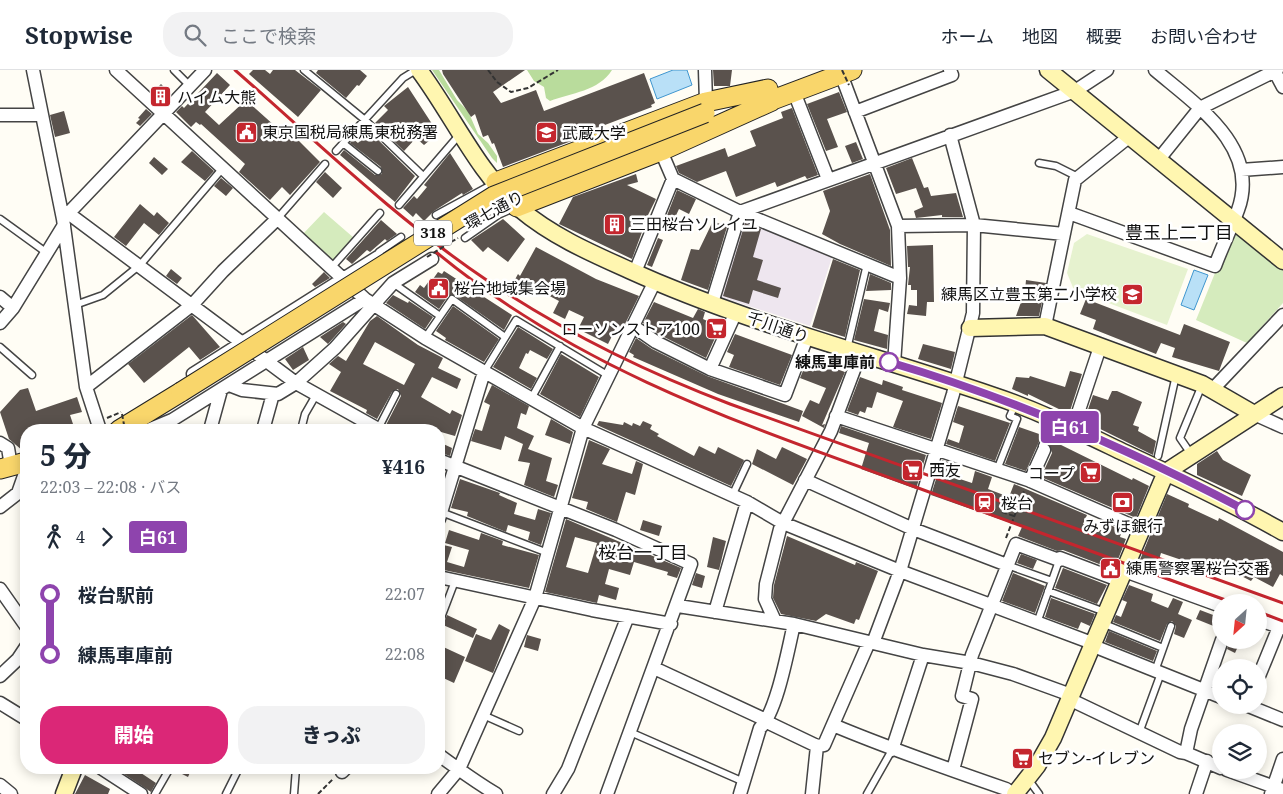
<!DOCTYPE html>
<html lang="ja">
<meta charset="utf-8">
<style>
:root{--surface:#fff;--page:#f2f2f3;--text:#1f2937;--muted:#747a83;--line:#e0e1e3;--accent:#db2777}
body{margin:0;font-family:"Noto Serif","Noto Sans JP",serif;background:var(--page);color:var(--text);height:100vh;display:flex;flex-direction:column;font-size:19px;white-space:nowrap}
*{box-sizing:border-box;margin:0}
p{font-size:16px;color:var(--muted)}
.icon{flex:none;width:28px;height:28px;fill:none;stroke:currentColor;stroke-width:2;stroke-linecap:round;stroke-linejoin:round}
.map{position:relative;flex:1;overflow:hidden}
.side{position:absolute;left:20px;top:354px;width:425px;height:350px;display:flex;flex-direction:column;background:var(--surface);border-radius:20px;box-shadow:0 2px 12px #0003}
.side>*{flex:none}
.badge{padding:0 10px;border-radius:4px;font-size:18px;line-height:32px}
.needle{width:32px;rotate:207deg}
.controls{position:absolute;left:1212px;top:524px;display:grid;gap:10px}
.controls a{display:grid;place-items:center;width:55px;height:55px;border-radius:50%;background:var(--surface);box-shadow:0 2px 12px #0003;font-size:25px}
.map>.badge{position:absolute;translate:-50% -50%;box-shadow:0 0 0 2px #fff}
.legs{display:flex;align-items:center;gap:8px;height:55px;padding:0 20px;font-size:16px}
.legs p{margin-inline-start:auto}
.headline{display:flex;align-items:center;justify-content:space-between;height:85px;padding:0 20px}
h1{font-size:28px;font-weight:800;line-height:38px}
.primary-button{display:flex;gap:10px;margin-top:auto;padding:10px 20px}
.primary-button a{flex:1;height:58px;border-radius:20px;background:var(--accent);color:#fff;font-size:20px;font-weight:800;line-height:58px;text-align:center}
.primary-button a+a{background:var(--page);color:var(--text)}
ul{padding:0 20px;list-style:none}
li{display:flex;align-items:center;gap:18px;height:60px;font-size:19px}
li i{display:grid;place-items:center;width:8px;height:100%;margin:0 6px;background:currentColor}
li i::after{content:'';width:12px;height:12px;margin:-6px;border:4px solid;border-radius:50%;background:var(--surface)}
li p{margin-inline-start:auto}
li:first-child i{background:linear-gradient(#0000 50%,currentColor 0)}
li:last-child i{background:linear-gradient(currentColor 50%,#0000 0)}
header{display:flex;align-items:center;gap:30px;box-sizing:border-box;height:70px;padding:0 25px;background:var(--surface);border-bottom:1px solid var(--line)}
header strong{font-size:24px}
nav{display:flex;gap:28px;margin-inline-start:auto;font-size:18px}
.search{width:350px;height:45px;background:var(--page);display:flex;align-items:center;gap:12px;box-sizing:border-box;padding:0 18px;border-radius:20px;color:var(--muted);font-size:19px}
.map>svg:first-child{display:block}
</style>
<header>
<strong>Stopwise</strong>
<div class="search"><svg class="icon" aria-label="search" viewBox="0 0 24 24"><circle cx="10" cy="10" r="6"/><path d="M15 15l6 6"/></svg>ここで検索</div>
<nav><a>ホーム</a><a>地図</a><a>概要</a><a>お問い合わせ</a></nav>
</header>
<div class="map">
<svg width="1283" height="724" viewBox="0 0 1283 724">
<rect width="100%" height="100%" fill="#fffdf5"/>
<!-- industrial -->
<path fill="#eee6ef" d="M742 150 833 184 810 256 718 226Z"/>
<!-- green -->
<path fill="#d5ebbd" d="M324 142 354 168 332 193 301 166Z
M1238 160 1283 199V233L1247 273 1196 250 1232 161Z"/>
<!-- forest -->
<path fill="#b9dc9c" d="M432 0H439L457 30 468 41 478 64 488 73 497 86V93L492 88Z
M527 0H612C599 21 571 23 550 31L546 28 544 17 534 11Z"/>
<!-- pitch -->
<path fill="#e6f2cf" d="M1087 164 1188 199 1167 255 1074 220 1067 203 1074 173Z"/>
<!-- water -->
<path fill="#b9e0f7" stroke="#3f96cf" d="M673 0H687L692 15 657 29 650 9Z
M1194 200 1208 205 1194 240 1181 235Z"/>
<!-- building -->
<path fill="#5a524d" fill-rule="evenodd" d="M253 0H265L270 4 273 0H295L321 20 298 47 249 4Z
M318 0H360L367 6 359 16 357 15 346 28 316 3Z
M442 0H525L493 22 501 33 536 20 544 41 644 3 655 33 651 35 652 37 597 58 598 61 503 97 494 73 492 74 488 65 483 67 475 44 471 47 443 4Z
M713 0H732L730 16H714Z
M217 3 230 15 205 42 219 55 246 30 285 65 289 61 320 92 290 125 282 117 270 130 239 102 245 94 201 54 200 55 196 52 191 57 176 42 182 36 184 38Z
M161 14 171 24 163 32 152 23Z
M408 17 436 60 434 63 436 65 424 75 416 68 404 81 375 53 388 40 384 36Z
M839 22 847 42 827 49 838 77 826 81 807 34Z
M792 38 818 105 807 109 805 106 777 117 775 112 736 127 726 101 697 112 679 103 676 96 725 78 728 87 756 76 750 61 783 48 781 42Z
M146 39 152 44 140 56 136 53 140 49 138 48Z
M64 41 70 63 55 67 50 45Z
M369 61 415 106 395 132 340 85 344 80 375 105 382 104 381 97 350 73 353 69 358 73Z
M856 72 863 89 852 93 845 76Z
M192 81 214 101 205 111 181 92Z
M450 83 473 119 463 125 462 123 434 141 424 151 416 143 413 147 403 138 414 126 417 129 427 117 424 115Z
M154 87 168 99 162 105 149 93Z
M912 88 924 118 928 117 931 126 956 123 963 147H942V145L916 148 914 141 923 137 916 118 896 124 886 98Z
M325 102 342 118 333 128 316 112Z
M636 104 638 112 627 115 656 129 640 161 642 162 632 189 559 154 573 127Z
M870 104 890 160 891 196 840 174 822 164 830 141 823 121Z
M221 108 233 118 226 126 214 116Z
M677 120 696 129 689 144 679 139 671 156 664 153Z
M140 134 154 146 157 142 169 153 159 165 144 153 126 176 114 167Z
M503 149 525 169 508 192 488 177 483 182 471 170Z
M381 150 397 164 387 171 385 169 370 182 367 180 352 194 346 189Z
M713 151 727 157 708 220 681 210 691 179 699 180Z
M745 153 761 159 753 187 763 190 757 210 781 218 778 228 753 220 749 234 723 226Z
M658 168 663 170 652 197 647 195Z
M933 175 934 232H927L926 246 907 244 909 235 917 236V220H911V215H908L910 197H908L907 176Z
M536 177 596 209 639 226 622 260 616 258 608 274 578 259 584 247 569 240 565 249 553 243 559 231 527 214 523 221 512 215 518 204 520 206Z
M833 189 860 200 845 267 812 257Z
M171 199 182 208 177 214 166 206Z
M444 201 512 245 504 260 454 225 448 226 439 239 415 222 420 215 424 218 431 208 433 209 438 202 442 204Z
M324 202 330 208 315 217 312 214Z
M870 204 891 213V220L866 221Z
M1026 210 1046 213 1039 246H1016L1025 221Z
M393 225 408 233 409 231 433 247 425 259 386 233Z
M864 229 890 233 888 242 879 239 874 261 888 265 887 279 854 270Z
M1086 229 1180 265 1184 254 1230 272 1219 301 1172 287 1175 278 1161 273 1156 284 1093 259 1096 250 1080 244Z
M654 232 693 248 698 239 705 242 703 249 720 257 706 288 660 265 643 253Z
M453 236 499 269 484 292 445 270 446 268 436 261Z
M192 245 220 277 200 290 189 277 144 313 128 294Z
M377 246 418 275 443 288 438 298 461 309 457 319 432 307 421 327 450 344 452 340 462 345 455 366 420 356 418 360H395L386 355 401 326 398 319 392 322 377 349 366 343 367 340 330 321 341 302 329 294 338 286 346 291 370 251ZM375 272 415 294 404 315 363 294Z
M343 252 346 254 328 274 320 267Z
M518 257 553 279 547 289 530 280 528 284 526 283 519 298 537 308 531 319 493 297Z
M735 264 792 285 780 315 729 297 734 285 727 282Z
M636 268 652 279 707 306 803 341 799 352 718 324 633 287 634 285 629 282Z
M923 274 955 282 951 299 918 289Z
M303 277 309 290 293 300 285 289Z
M561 284 599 307 580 347 540 324Z
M808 289 845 302 822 355 825 354 824 358 802 346 810 330 819 334 826 318 800 308Z
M1070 301 1082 304 1069 344 1028 324V326L1012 319 1016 307 1029 308 1030 306 1065 317Z
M860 307 882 315 883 310 903 317 902 320 942 333 931 369 893 357 903 331 877 322 872 338 867 337 865 343 860 341 858 345 847 341Z
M492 315 529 336 526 345 521 343 517 358 534 366 528 379 552 388 546 411 558 415 554 427 524 415 530 393 518 391 523 374 505 366 501 380 471 371 475 359 482 361 490 335 484 332Z
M28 318 36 341 77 327 82 342 70 345 75 360H26V381H23L9 369 0 342 20 320Z
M1112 321H1117L1142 332 1133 355 1139 357 1138 361 1156 371 1153 385 1084 351 1093 325 1108 330Z
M958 336 1010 353 995 391 946 374 948 369 959 373 964 356 953 352Z
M551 349 573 362 570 374 545 365Z
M599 351 623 355 624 352 632 356 633 353 640 356 643 351 652 355 650 359 659 364 657 366 694 386 699 376 715 384 718 377 744 390 731 416 597 355Z
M841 356 926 385 916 419 861 399 869 373 839 363Z
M1019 357 1042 365 1026 401 1005 394Z
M589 370 610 379 602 394 632 404 636 391 643 394 635 425 626 422 617 452 586 439 588 432 572 428Z
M1051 370 1132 410 1133 408 1149 416 1136 448 1041 407 1052 383 1049 374Z
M439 372 452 378 450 386 439 382Z
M782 377 807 389 793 415 752 394 757 379 776 389Z
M1217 381 1223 390 1251 405 1242 426 1197 405V394Z
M942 390 958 395 954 407 972 413 975 401 992 407 988 419 1009 427 1014 414 1087 445 1083 454 1103 461 1105 453 1122 460 1120 467 1126 469 1117 492H1115L1112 499 1063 480 1057 481 1018 466 1022 457 931 425Z
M460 409 500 423 499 425 517 433 514 444 535 450 538 439 551 443 541 475 528 470 530 462 508 455 506 462 467 446 468 442 451 438Z
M1167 424 1189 434 1188 437 1218 451 1219 448 1283 482V506L1280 504 1273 517 1254 507 1251 511 1228 499 1226 505 1161 483 1155 503 1137 497Z
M566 449 681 498 677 508 667 505 668 502 634 492 630 505 609 499 605 514 619 518 616 530 599 525 597 533 545 522ZM575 467 597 473 588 503 566 497Z
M643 450 662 456 659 466 640 460Z
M449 460 479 470 481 463 503 471 502 475 539 485 529 518 439 499V474L452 477 447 492 464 497 469 480 445 473Z
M787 466 855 495 856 492 878 501 859 550 856 549 854 554 826 544 816 551 781 544 773 528 774 515Z
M713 467 726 471 719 500 707 497Z
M1021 484 1037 490 1033 499 1017 493Z
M1063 498 1107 515 1097 534 1055 518Z
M696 503 705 506 702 518 692 515Z
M1013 503 1045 516 1035 543 1002 531Z
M1129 515 1153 524 1151 531 1168 538 1173 528 1183 532 1178 544 1192 550 1184 568 1174 564 1176 556 1172 551 1167 554 1160 571 1113 552 1116 545 1121 547 1127 532 1122 530Z
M1051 528 1095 544 1090 556 1081 552 1078 559 1045 547Z
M1200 540 1221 548V559L1196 549Z
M447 545 477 559 473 568 443 555Z
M499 554 510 560 493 603 465 591 476 564 491 570Z
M1109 561 1157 581 1153 591 1105 572Z
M527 565 541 569 538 581 524 577Z
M1230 570H1241L1235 583 1227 579Z
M439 575 465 587 454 613 439 606Z
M115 698H144L141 703 156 713 151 722Z
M175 698H192L188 707 174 700Z
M85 705 110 719 108 724H75Z"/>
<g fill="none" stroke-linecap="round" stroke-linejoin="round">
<defs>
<path id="lane" d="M174 0 190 16
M304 0 365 50 423 106
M343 73 378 101
M336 81 403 8 416 0
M1039 93 1056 96 1078 107
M399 135 460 64
M436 145 495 113
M0 149 47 183
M277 149 325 94
M465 168 498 145 516 137
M378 187 379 182 401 167
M331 198 380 143
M393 213 440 246
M75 235 103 225 140 195 222 99
M425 268 452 229 505 267
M0 277 32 305
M847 279 867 194
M484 302 516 250 609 306
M531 329 560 276
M378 359 396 324
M301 360 305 344 316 325
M1044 380 1042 376 1049 363
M1191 384 1180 368 1202 315
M1158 386 1176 305
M997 400 1017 349 1010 346 1015 335
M732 426 747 394
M441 442 548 483
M1007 495 1052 511
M1048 521 1105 542
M439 553 455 511
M1037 553 1060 488
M1102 553 1163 578
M1155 601 1171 556
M483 645 519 661
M630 662 744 712
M1139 663 1161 603
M1028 709 1039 724
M155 724 170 698
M226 724 239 698
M294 724 296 698
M867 724 892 680"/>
<path id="street" d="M33 0 63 149 86 317 100 360
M116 0 365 229 425 268 583 358 747 432 783 453 900 501 1092 573
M705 0 706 32
M1274 0 1283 17
M841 4 898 156 900 208 894 294
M794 22 828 109
M855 42 952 5 950 0
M0 45H41
M661 81 673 109 740 142 900 208
M1159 89 1200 38 1277 0
M1241 100 1283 97
M62 141 68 143 296 313 380 360
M1069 143 1215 196C1222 177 1231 159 1238 140 1261 77 1195 34 1155 0
M63 149 205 0
M898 156 974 155 1064 164
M635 202 673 109
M0 227 13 238
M712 233 740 142 1075 21 1107 0
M0 253 13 238 64 155
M633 256 656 272 710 299 785 325 807 267
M1045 256 1075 110 1130 66
M710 299 736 242
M193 304 378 187
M229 315 242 320 278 324 296 313 335 278 393 213 432 189
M86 317 192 235 223 201 277 149
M1213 319 1283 245
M1254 344 1283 357
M836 346 1028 410 1140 459
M1073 358 1100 277
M148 360 172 350 365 229
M210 360 221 320
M263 360 273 324
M0 373 8 378 11 396
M439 390 616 460 691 494 607 724
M805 410 913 459 1007 495
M1030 411 1044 380
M0 437 18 423 24 406
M439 449 484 302
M1060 488 1118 510
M1122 500 1221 536
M439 507 592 540 671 554
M0 519 26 556
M678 536 794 554 923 585 971 593 1013 604 1071 625
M715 542 747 432
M1259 550 1283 558
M775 551 765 529 766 514 780 459 831 361 860 284
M873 573 900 501 953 324 973 243 974 155 950 65
M1091 575 1221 627
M654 598 766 650 771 654 817 676 824 675 869 572
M0 606 18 589 26 577
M1259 606 1279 557
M1069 629 1180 682 1186 683
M0 633 26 649
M1246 635 1283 650
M833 655C890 679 948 699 1006 719L1013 724
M892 680 923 585
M439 685C458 699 476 712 496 724
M101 698 141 724
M1221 698 1186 683 1191 659 1222 570
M953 700 972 629 962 626 972 585 1016 474 1059 490
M1227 700 1283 720
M342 702 346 698
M0 715 11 724
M438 724 459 699 535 528 583 358 655 211
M553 724 568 699 628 546
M740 724 760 658C777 642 788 579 794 554
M812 724 817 676
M1196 724 1207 691
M1271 724 1283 689"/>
<path id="secondary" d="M419 0C452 44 478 103 520 139 552 166 591 183 629 200 746 253 870 284 991 325 1037 340 1081 362 1125 383 1179 408 1232 433 1283 462
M1048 0 1283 191
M970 258 1045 256 1202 314 1254 344
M64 724 74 698
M1015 724 1037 696 1053 668 1166 402 1283 326"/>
<path id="primary" d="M762 34 852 0
M496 112 706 32 768 19
M517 137 661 81 772 31
M119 360 181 322
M0 399 26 392"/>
</defs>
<!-- lane casing -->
<use href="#lane" stroke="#444" stroke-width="9"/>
<!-- street casing -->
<use href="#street" stroke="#444" stroke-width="15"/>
<!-- secondary casing -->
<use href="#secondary" stroke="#333" stroke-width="19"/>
<!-- primary casing -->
<use href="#primary" stroke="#222" stroke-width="21"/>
<!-- path -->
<path stroke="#333" stroke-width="2" stroke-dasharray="5 2.5" stroke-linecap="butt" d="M488 0 497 12 511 22 528 18 558 0
M451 172 458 168
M107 348 121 342
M1002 442 1014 446
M1006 468 1024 421
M318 724 333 709"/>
<!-- lane -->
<use href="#lane" stroke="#fff" stroke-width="6"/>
<!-- street -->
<use href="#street" stroke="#fff" stroke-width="12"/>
<!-- secondary -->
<use href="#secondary" stroke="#fff6b0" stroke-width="16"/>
<!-- primary -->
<use href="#primary" stroke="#f9d66b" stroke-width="19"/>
<!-- rail -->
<path stroke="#c4262e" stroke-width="3" d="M235 0C317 72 397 150 488 211 564 262 645 302 730 334L1283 533
M436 182C579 300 739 353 910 415 1017 454 1124 494 1231 532
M1259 542 1283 551"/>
<defs>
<path id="primary-bridge" d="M181 322 494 126 705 43"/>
</defs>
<!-- primary-bridge casing -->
<use href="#primary-bridge" stroke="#222" stroke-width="21" stroke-linecap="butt"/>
<!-- path-bridge -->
<path stroke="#333" stroke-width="2" stroke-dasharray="5 2.5" stroke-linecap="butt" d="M842 0 849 15
M427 187 451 172
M122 344 125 360"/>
<!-- primary-bridge -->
<use href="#primary-bridge" stroke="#f9d66b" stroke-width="19"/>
</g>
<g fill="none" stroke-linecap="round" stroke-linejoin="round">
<defs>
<path id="line-1" d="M889 292C1012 328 1131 380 1245 440"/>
</defs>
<!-- line-1 casing -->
<use href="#line-1" stroke="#fff" stroke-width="11"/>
<!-- line-1 -->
<use href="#line-1" stroke="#8e44ad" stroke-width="8"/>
</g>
<!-- icons -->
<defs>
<symbol id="building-square" viewBox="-11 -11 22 22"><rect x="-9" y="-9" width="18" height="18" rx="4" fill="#c4262e" stroke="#fff"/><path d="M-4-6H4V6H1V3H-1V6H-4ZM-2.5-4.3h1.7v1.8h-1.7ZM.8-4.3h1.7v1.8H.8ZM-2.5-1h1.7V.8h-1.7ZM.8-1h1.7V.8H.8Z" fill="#fff"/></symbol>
<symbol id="civic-square" viewBox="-11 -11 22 22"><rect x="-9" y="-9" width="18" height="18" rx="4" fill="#c4262e" stroke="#fff"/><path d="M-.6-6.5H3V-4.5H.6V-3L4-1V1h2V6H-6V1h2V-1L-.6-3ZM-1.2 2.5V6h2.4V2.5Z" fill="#fff"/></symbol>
<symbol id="university-square" viewBox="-11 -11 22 22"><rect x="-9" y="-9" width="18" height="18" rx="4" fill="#c4262e" stroke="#fff"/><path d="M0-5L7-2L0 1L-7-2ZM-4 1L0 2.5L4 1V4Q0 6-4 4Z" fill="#fff"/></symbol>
<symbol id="school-square" viewBox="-11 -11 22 22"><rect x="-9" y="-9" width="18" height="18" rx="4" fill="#c4262e" stroke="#fff"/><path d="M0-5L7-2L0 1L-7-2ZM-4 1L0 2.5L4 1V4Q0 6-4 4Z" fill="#fff"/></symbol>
<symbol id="supermarket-square" viewBox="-11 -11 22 22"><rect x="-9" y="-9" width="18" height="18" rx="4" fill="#c4262e" stroke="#fff"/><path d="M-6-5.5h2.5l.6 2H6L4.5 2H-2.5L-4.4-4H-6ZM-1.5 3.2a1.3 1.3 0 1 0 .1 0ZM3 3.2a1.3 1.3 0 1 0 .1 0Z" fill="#fff"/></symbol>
<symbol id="bank-square" viewBox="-11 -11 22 22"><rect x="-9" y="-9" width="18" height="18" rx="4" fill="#c4262e" stroke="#fff"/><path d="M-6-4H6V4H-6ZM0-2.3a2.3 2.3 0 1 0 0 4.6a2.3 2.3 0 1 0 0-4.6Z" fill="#fff"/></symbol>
<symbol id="station-square" viewBox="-11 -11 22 22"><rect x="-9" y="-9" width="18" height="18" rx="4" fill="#c4262e" stroke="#fff"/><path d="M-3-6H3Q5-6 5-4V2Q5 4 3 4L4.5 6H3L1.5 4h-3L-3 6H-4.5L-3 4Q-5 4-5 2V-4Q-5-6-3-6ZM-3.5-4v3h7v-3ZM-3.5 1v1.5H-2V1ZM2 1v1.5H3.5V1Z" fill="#fff"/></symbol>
</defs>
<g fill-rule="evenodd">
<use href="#building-square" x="148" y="14" width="25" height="25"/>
<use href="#civic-square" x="234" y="50" width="25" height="25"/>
<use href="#university-square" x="534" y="50" width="25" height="25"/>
<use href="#building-square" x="602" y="142" width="25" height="25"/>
<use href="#civic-square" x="426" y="206" width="25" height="25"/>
<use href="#school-square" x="1120" y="212" width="25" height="25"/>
<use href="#supermarket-square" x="704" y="246" width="25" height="25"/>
<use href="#supermarket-square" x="900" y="388" width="25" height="25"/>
<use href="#supermarket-square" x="1078" y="390" width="25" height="25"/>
<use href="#bank-square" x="1110" y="420" width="25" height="25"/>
<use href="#station-square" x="972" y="420" width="25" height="25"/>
<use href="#civic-square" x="1098" y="486" width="25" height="25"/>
<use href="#supermarket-square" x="1010" y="676" width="25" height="25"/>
</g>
<!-- markers -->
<g fill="#fff" stroke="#8e44ad" stroke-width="2.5">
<circle cx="889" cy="292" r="9"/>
<circle cx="1245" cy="440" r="9"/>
</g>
<g text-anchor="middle" stroke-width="5" stroke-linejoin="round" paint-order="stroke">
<!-- shield labels -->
<rect fill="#fff" stroke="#585858" stroke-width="1" x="414" y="150.5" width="38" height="25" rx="4"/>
<g font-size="15" font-weight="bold" fill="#111">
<text x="433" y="168">318</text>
</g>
<!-- poi labels -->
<g font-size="16" fill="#111" stroke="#fff" text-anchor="start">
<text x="177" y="33">ハイム大熊</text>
<text x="262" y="68">東京国税局練馬東税務署</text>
<text x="562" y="69">武蔵大学</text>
<text x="630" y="160">三田桜台ソレイユ</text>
<text x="454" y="224">桜台地域集会場</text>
<text x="1117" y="230" text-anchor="end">練馬区立豊玉第二小学校</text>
<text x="700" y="265" text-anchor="end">ローソンストア100</text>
<text x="929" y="406">西友</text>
<text x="1075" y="409" text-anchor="end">コープ</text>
<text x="1001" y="439">桜台</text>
<text x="1123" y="462" text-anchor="middle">みずほ銀行</text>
<text x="1126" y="504">練馬警察署桜台交番</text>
<text x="1038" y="694">セブン-イレブン</text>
</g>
<!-- street labels -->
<g font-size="16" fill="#111" stroke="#fff">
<text transform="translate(494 140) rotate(-28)" y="6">環七通り</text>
<text transform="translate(778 257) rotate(19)" y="6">千川通り</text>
</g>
<!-- stop labels -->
<g font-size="16" font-weight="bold" fill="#111" stroke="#fff" text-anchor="end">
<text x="875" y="298">練馬車庫前</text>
</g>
<!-- neighbourhood labels -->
<g font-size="18" fill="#111" stroke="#fff">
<text x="1179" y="169">豊玉上二丁目</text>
<text x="643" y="489">桜台一丁目</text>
</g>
</g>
</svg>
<div class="controls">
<a><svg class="needle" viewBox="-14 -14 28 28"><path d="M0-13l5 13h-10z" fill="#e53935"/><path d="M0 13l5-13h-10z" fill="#747a83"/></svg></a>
<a><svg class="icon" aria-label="locate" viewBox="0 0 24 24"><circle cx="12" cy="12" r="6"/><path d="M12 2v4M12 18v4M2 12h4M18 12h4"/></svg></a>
<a><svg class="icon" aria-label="layers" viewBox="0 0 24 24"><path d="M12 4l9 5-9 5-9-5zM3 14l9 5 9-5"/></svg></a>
</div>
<b class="badge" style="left:1070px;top:357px;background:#8e44ad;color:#fff">白61</b>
<section class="side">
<div class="headline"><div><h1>5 分</h1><p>22:03 – 22:08 · バス</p></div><b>¥416</b></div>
<div class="legs"><svg class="icon" aria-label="walk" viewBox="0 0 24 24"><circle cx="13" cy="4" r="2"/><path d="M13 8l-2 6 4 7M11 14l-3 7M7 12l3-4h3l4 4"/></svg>4<svg class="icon" aria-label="forward" viewBox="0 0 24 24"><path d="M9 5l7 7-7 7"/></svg><b class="badge" style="background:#8e44ad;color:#fff">白61</b></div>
<ul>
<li><i style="color:#8e44ad"></i><b>桜台駅前</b><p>22:07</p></li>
<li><i style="color:#8e44ad"></i><b>練馬車庫前</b><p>22:08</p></li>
</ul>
<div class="primary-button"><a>開始</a><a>きっぷ</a></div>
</section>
</div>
